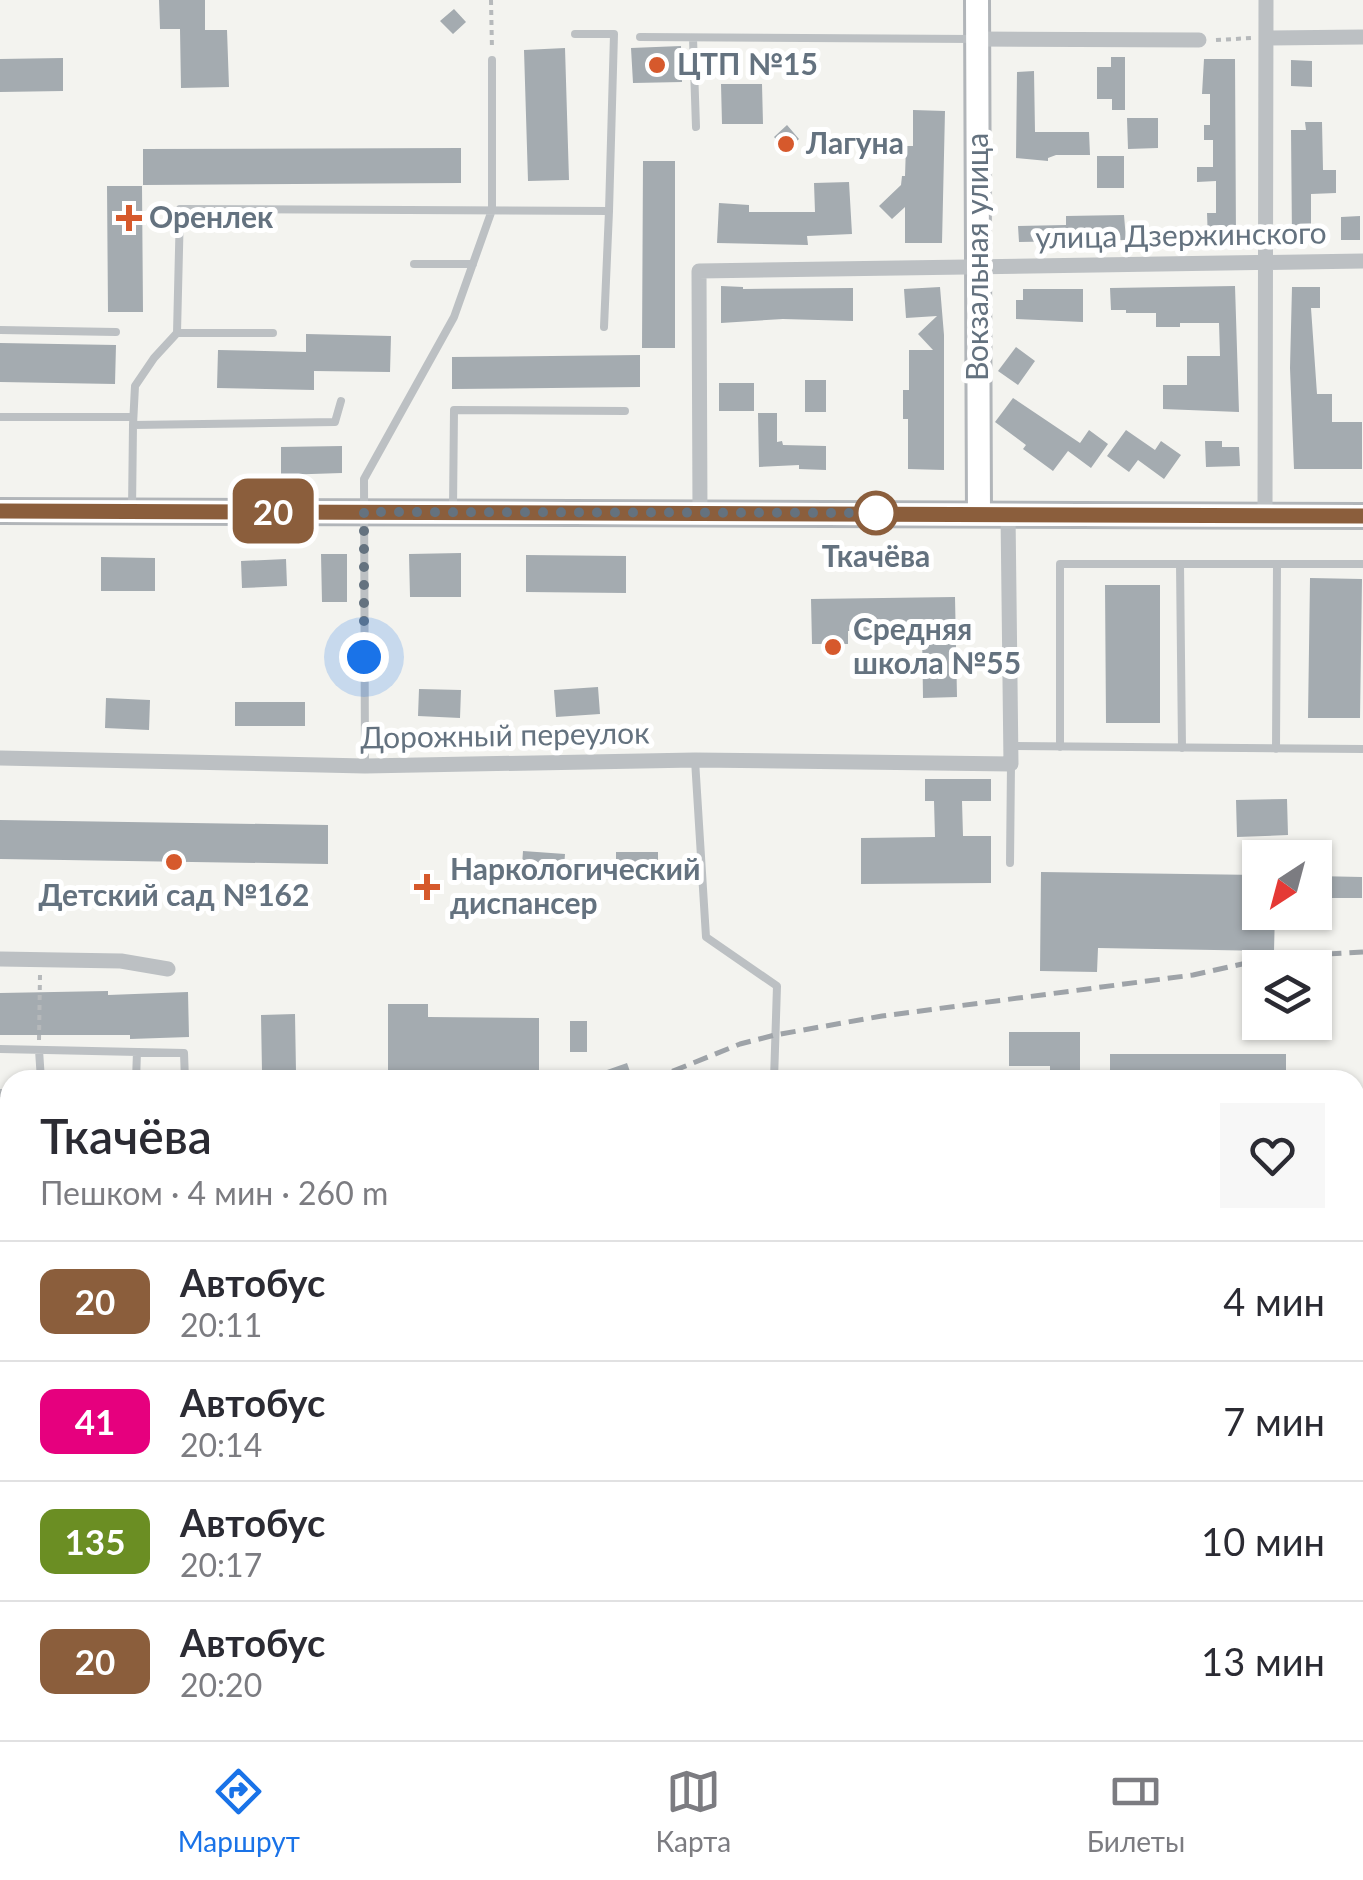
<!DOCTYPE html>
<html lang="ru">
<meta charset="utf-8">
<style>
:root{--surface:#fff;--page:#f7f7f7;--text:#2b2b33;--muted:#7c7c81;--line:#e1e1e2;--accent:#1a73e8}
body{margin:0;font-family:Lato,sans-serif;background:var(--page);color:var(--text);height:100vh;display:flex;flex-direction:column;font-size:38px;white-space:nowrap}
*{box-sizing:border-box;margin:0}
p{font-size:32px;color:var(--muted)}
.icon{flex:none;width:55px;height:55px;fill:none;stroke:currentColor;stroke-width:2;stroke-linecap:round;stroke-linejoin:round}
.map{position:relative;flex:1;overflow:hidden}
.panel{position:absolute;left:0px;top:1070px;width:1365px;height:670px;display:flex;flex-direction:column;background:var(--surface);border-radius:30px 30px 0 0;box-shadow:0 2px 8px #0004}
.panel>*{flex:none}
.badge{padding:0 20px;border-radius:15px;font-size:35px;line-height:65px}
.needle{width:65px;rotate:216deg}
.controls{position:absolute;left:1242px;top:840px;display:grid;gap:20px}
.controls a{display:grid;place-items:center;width:90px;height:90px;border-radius:0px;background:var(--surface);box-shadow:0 2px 8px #0004;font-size:50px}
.you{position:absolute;width:50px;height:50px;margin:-25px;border:8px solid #fff;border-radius:50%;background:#1a73e8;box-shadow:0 0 0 15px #1a73e833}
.map>.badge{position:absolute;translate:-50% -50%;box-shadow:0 0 0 5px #fff}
.round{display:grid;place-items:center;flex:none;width:105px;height:105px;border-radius:0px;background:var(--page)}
.headline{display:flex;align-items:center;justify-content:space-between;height:170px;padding:0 40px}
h1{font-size:48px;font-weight:600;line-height:75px}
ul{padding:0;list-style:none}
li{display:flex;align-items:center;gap:30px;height:120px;padding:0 40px;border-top:2px solid var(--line)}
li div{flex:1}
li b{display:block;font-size:38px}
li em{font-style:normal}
li .badge{min-width:110px;font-weight:700;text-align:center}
.dock{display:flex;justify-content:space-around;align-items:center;height:140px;border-top:2px solid var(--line);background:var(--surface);font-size:28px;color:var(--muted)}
.dock a{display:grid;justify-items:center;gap:5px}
.dock .current{color:var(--accent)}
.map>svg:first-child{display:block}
</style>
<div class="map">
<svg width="1363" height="1740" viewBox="0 0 1363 1740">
<rect width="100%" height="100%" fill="#f3f3ef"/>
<!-- building -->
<path fill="#a4abb0" d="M159 0H205V30H227L229 87 181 88 180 29H160Z
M454 9 466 22 453 34 440 21Z
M681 46 682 82 633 83 631 48Z
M565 48 569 180 528 181 524 50Z
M1111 57H1125V110H1112V99H1097V67H1111Z
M63 58V91L0 92V59Z
M1204 59H1235L1236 241H1208L1207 213H1216V181L1197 182V167H1213V140H1204V125H1210V94H1202Z
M1291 60 1312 61V87L1291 86Z
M1034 71 1035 132H1089L1090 155H1056L1048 158V161L1016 158 1017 72Z
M721 84H762L763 124H722Z
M913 110 945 111 942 243H905V207L892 219 879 206 901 185 902 176H905L906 146H913Z
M1127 118H1158V148L1128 149Z
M1305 122H1322L1323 170H1336V193L1311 194V239L1292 240 1291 130H1306Z
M787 125 799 139 786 151 774 137Z
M461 148V183L143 185V149Z
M1097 156H1124V188H1097Z
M643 161H675V348H642Z
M849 182 852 234 807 236 808 245 717 243 719 203 749 205V212H815L814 183Z
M107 186H142L143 312H108Z
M1124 215 1126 240 1019 242 1018 226 1066 225V216Z
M1360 216V240H1341V217Z
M721 286 743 287V289L853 288V321L783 319 721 323Z
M1235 286 1239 412 1163 409V385H1187V356H1220L1219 323H1180V327H1156V313H1126V310H1111L1110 288Z
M940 287 944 335V470L908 469V419H903V390H909V350H933L918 334 937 316 906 318 904 289Z
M1292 287H1320V308H1311L1317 394H1332V422H1362V469H1294L1290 368Z
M1023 289H1083V322L1016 319V300H1023Z
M306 334 391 336 390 372 314 371V390L217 388 218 350 306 352Z
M0 343 116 345 115 384 0 382Z
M1016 347 1035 361 1018 385 998 371Z
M640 355V387L452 389V357Z
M805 380H826V412H805Z
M719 383H754V411H719Z
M1013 398 1080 443 1089 430 1108 444 1091 468 1068 451 1053 471 1023 449 1026 445 995 422Z
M758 413H777V442L782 441 783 445 826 446V470L799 469V465L759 467Z
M1126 430 1155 450 1161 441 1181 455 1164 479 1138 460 1129 472 1107 456Z
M1205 441H1222V447H1239L1240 466 1206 467Z
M342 446V473L281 475V447Z
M461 553V597H410L409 554Z
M321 554H347V602H322Z
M526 555 626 556V593L526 592Z
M101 557 155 558V591H101Z
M286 559 287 586 242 588 241 561Z
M1310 578 1362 579 1360 718H1308Z
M1105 585H1160V723H1106Z
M955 597 957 697 923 698 922 629 848 631V644H812L811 599Z
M598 687 600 714 556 717 554 690Z
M419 689 461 690 460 718 418 716Z
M106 698 150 700 149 730 105 728Z
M235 702H305V726H235Z
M925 779H991V801H962L963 836H991V883L861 884V838L935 837 934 801H925Z
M1287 799 1288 835 1237 837 1236 800Z
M0 820 328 825V864L0 859Z
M523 851 565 854 563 881 521 879Z
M616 852H658V876H616Z
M1041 872 1260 875V912H1275L1274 951 1098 948 1097 972 1040 971Z
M1315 876 1362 877V898H1315Z
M108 991V995L188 992 189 1037 130 1039V1035H0V993Z
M388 1004H428V1017L539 1018V1072H388Z
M295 1014 296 1072H262L261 1015Z
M570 1021H587V1052H570Z
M1009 1032H1080V1080H1050V1066H1009Z
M1110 1054H1286V1080H1110Z
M627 1063 633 1080H584V1078Z"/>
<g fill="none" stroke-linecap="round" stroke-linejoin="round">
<defs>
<path id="secondary" d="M977 0 979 514
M0 511 1363 516"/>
</defs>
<!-- secondary casing -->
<use href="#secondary" stroke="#b1b5b9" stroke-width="28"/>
<!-- path -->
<path stroke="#b6b9bb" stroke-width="4" stroke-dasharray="5 5" stroke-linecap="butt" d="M491 0 492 50
M1216 40 1252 38
M39 1040 40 975
M1150 1740 1151 1730"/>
<!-- lane -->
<path stroke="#bcc0c3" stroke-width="8" d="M575 34H614L609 211
M640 37 973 39
M693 38 696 127
M414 264H473
M0 330 116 332
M177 333H273
M0 417H133
M133 425 135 386 154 358 177 333 180 209 609 211 604 327
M453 508 454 410 625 411
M132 510 133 425 335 422 341 401
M1180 564 1182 748
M1012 746 1363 749
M1060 747V564H1363
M1276 749 1277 564
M695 760 706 937 777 986 774 1080
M365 765 364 479 454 317 492 210V60
M1010 863 1011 764
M0 1049 184 1053 185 1080
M39 1050 41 1080
M136 1080 137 1052
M0 1093H2"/>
<!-- street -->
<path stroke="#bcc0c3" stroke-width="15" d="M1267 38 1363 37
M977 39 1199 40
M700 511 699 271 1363 261
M1265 515 1266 0
M0 758 365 766 695 760 1011 764 1008 513
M0 959 121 961 168 969
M0 1621H10
M1355 1661H1363
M554 1740V1730"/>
<!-- secondary -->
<use href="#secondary" stroke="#fff" stroke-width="22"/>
<!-- rail -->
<path stroke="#9ea3a8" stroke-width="5" stroke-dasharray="15 8" stroke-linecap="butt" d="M651 1080 740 1044 775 1035 882 1016 1193 975 1274 957 1363 952
M1355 1133 1363 1134
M0 1323 10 1322
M1355 1325 1363 1323
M0 1341 10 1339
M1355 1357H1363
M0 1365 10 1363
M1355 1378H1363
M1355 1448 1363 1447
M1355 1471H1363
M0 1504 10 1502
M0 1528 10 1527
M0 1562 10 1563
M1355 1610 1363 1611"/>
</g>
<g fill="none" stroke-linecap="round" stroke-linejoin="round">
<defs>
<path id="line" d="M0 511 1363 516"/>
</defs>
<!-- line casing -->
<use href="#line" stroke="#fff" stroke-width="22"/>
<!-- line -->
<use href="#line" stroke="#8b5e3c" stroke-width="15"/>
<!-- walk -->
<path stroke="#64727f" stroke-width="10" stroke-dasharray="0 18" d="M364 657V512L892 513H876"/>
</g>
<!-- markers -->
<g fill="#d6592c" stroke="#fff" stroke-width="4">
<circle cx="657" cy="65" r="10"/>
<circle cx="786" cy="144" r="10"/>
<path d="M124 203h10v10h10v10h-10v10h-10v-10h-10v-10h10z"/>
<circle cx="833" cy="647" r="10"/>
<circle cx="174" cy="862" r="10"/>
<path d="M422 872h10v10h10v10h-10v10h-10v-10h-10v-10h10z"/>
</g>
<circle fill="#fff" stroke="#8b5e3c" stroke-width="5" cx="876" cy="513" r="20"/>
<g text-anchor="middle" stroke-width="10" stroke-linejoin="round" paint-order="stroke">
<!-- poi labels -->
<g font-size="30" font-weight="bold" fill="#64727f" stroke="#fff" text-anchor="start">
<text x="677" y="75">ЦТП №15</text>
<text x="806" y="154">Лагуна</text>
<text x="149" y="228">Оренлек</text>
<text x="853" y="640">Средняя<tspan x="853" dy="34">школа №55</tspan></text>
<text x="450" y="880">Наркологический<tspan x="450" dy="34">диспансер</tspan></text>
<text x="174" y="906" text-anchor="middle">Детский сад №162</text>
</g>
<!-- street labels -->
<g font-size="30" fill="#64727f" stroke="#fff">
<text transform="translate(1181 236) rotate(-1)" y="10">улица Дзержинского</text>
<text transform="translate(978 257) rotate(-90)" y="10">Вокзальная улица</text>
<text transform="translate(505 736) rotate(-1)" y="10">Дорожный переулок</text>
</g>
<!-- stop labels -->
<g font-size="30" font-weight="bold" fill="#64727f" stroke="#fff">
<text x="876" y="567">Ткачёва</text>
</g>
</g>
</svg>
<div class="controls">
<a><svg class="needle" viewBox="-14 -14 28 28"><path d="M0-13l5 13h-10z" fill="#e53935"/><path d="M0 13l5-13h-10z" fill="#7c7c81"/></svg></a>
<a><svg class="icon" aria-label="layers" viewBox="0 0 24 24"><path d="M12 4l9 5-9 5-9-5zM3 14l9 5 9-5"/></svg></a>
</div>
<div class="you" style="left:364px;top:657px"></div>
<b class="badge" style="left:273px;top:511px;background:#8b5e3c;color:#fff">20</b>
<section class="panel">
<div class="headline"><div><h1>Ткачёва</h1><p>Пешком · 4 мин · 260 m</p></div><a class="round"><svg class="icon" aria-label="heart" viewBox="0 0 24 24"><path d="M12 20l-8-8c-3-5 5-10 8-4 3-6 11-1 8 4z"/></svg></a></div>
<ul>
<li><span class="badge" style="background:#8b5e3c;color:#fff">20</span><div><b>Автобус</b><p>20:11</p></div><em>4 мин</em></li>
<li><span class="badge" style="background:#e6007e;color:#fff">41</span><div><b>Автобус</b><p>20:14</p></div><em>7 мин</em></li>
<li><span class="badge" style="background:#6b8e23;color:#fff">135</span><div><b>Автобус</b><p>20:17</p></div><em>10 мин</em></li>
<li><span class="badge" style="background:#8b5e3c;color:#fff">20</span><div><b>Автобус</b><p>20:20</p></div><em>13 мин</em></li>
</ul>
</section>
</div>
<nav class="dock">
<a class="current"><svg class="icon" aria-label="directions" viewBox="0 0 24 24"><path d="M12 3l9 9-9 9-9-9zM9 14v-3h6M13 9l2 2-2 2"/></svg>Маршрут</a>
<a><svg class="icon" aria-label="map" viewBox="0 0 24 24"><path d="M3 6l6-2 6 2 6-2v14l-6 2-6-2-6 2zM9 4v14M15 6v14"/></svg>Карта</a>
<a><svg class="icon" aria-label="tickets" viewBox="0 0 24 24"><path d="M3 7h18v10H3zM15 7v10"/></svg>Билеты</a>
</nav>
